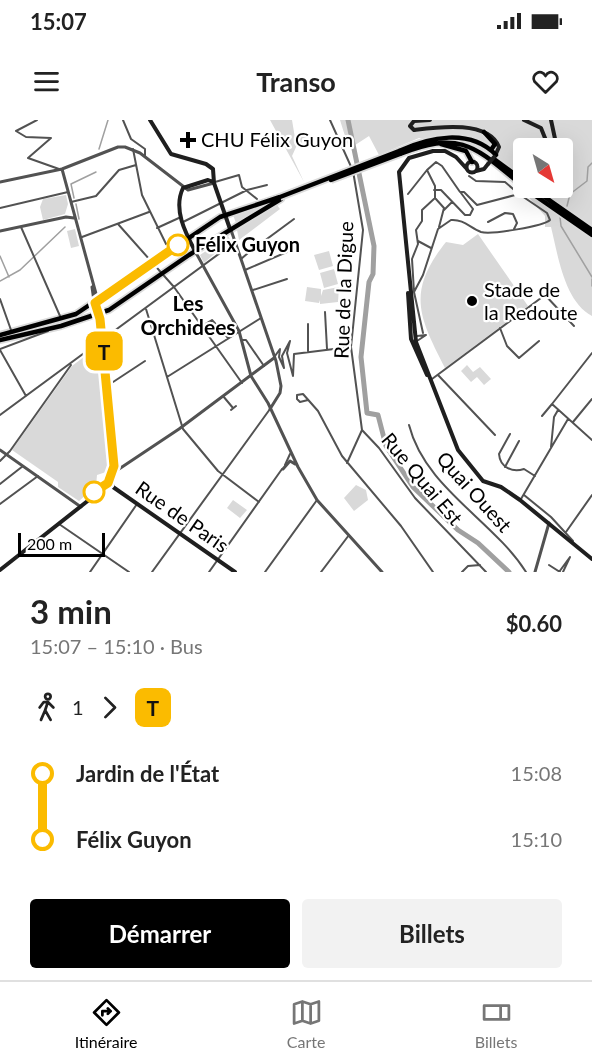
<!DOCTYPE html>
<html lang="fr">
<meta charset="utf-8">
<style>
:root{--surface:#fff;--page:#f2f2f2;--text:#222;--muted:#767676;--line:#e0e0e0;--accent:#000}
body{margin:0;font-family:Lato,sans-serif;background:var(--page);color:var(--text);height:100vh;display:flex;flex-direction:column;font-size:22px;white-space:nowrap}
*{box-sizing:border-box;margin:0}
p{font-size:20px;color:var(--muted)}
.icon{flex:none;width:33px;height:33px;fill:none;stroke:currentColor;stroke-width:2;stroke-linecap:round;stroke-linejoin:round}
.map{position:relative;height:452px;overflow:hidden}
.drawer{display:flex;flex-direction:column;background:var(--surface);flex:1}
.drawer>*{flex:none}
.badge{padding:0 12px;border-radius:9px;font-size:21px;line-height:39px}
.needle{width:39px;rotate:143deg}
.fabs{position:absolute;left:513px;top:18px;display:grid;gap:12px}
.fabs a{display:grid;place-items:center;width:60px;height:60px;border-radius:6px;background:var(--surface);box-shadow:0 6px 24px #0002;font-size:30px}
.scale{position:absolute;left:18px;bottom:15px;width:87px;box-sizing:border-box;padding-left:6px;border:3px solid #000;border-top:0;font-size:16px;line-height:21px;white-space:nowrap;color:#000;-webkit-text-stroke:4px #fff;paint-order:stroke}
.map>.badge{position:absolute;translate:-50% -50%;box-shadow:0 0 0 3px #fff}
.legs{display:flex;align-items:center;gap:9px;height:66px;padding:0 30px;font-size:20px}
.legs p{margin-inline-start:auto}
.headline{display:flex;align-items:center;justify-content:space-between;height:102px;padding:0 30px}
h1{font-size:33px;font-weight:700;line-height:45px}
.action{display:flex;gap:12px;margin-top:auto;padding:12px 30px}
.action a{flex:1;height:69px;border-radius:6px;background:var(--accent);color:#fff;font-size:24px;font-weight:700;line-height:69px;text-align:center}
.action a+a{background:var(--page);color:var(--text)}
ul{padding:0 30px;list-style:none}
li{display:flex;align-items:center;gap:21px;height:66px;font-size:22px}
li i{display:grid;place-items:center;width:9px;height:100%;margin:0 8px;background:currentColor}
li i::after{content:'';width:15px;height:15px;margin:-8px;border:4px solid;border-radius:50%;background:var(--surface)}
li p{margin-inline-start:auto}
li:first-child i{background:linear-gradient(#0000 50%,currentColor 0)}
li:last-child i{background:linear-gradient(currentColor 50%,#0000 0)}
.status{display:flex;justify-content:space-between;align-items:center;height:42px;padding:0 30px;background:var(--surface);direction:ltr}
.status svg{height:16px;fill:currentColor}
header{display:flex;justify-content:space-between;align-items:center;height:78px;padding:0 30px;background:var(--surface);font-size:27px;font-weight:700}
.tab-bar{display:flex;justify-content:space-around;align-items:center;height:84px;border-top:2px solid var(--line);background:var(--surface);font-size:16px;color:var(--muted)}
.tab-bar a{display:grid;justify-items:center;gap:3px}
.tab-bar .active{color:var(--accent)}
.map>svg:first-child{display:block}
</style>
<div class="status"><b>15:07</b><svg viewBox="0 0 49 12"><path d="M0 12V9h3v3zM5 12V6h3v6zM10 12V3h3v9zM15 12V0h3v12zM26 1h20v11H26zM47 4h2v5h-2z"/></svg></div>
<header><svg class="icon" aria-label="menu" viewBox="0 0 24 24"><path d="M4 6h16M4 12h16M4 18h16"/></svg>Transo<svg class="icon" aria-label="heart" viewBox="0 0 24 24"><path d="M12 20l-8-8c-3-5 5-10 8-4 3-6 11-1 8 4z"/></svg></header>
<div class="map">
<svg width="592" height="452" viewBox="0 0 592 452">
<rect width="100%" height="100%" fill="#fff"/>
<!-- green -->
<path fill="#d9d9d9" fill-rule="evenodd" d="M270 0H292L295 18 309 13 311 19 298 24 295 20 297 25 292 36 304 62Z
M340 0H592V196C564 181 558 135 551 107H545V96L518 65 468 27 419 18 379 35 369 16 349 29ZM524 28H562V68H524Z
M66 75 68 84 65 94 43 100 40 87 43 79Z
M277 85 280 89 239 120 237 110Z
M260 86V87L236 103 233 95Z
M75 109 79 126 71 128 67 111Z
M478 114 528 186 445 248C419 197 406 172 446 122L463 125Z
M228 116 232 123 220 129 204 143 200 135Z
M329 131 333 146 319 150 314 135Z
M334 149 338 164 324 168 320 153Z
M307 167 321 169V176L323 170 339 167 338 182 320 184V180L319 183 305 181Z
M97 227H100L112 348 109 351 97 355 96 366 79 381 58 367V362L12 330 72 246Z
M467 245 473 252 480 247 491 259 484 265 477 257 471 262 461 251Z
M356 365 366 370 368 380 354 391 344 378Z
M233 380 247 390 240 398 227 388Z"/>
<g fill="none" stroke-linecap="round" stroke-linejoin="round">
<!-- stream -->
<path stroke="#a0a0a0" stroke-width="1.5" d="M99 29 108 0
M74 78 71 64 96 52
M76 84 79 99
M567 86 570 74 587 61 588 47 592 43
M560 97 561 106 592 157
M0 136 9 157
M592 159V166
M0 161 20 150 65 107"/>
<!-- river -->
<path stroke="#a0a0a0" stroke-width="5" d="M348 0 374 126 373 154 369 162 361 237 367 293 378 295 386 326 413 367 458 410 478 423 509 452"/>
<defs>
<path id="primary" d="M484 12 495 24 491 30
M441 24 466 31 472 42
M399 31C429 17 470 8 496 35
M400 34C463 9 476 28 524 67
M494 39 524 61
M524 68 592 115
M532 68 592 110
M0 215 76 194 220 97 280 77
M0 220 61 206 109 190 189 135 281 79"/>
</defs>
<!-- primary casing -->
<use href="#primary" stroke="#dbdbdb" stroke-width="8"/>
<!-- minor -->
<path stroke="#525252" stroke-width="2" d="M37 0 16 11 26 17 51 18 28 38 59 49
M123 0 131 19 145 29V37
M330 0 353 51 363 110 351 227 362 310 347 343
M133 29 142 75 169 130
M469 56 476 61 505 62 519 74
M215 62 239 55 242 67 257 79
M434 70H441L465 95H470L473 89 461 73
M408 74 427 50
M435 78 422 90V101L416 110 418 124 412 139 414 172 423 155 438 109 451 100C464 99 470 108 481 112 491 115 544 106 550 100L547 93 519 74 477 85 464 72H460L442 46 436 42 427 50 435 66V78L444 88 439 107
M71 82 96 76 119 50 136 45
M0 88 68 72
M444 90 452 82
M183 102 247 70 267 65
M488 102 505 93 513 94 517 103 514 109
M118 104 174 167 242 263
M21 107 60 196
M157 108 181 97
M82 117 149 92
M418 121 431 128
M252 130 294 99
M241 139 248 133
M245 150 294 129
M253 170 287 159
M414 172 423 213
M0 179 11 210
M146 189 183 309 218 351 259 382
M325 192 327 229
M308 204V231
M202 206 212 200 228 218
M500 208 507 226 519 238 539 221
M417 216 426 215 417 221
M242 220H246L264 246
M0 229 48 211
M0 230 26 276
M592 233 552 284 592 320
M275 236 280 229 279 237 284 248 282 236 290 221 287 233 293 256 294 234 350 227
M438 255 495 315
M167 257 261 198
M432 259 545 175 574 206
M107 266 145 241
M223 276 233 288
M308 280 300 282 297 279V275L303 274 318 291 342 336 401 406 433 452
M231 290 236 286
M0 295 235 122
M542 296 552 284
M573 302 592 279
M409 305C425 368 493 400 526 452
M362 310 379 328 415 378 486 452
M510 314 499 334C500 347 512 353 524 349L535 356
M551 327 554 297 558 290
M0 341 10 331 71 245
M285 345 290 334
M505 347 519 321
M0 364 23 346
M524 375 551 397 573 421
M521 379 568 299
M0 384 38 356
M59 404 129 452
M566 412 592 375
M549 445 560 452
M90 452 137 384
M152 452 270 289
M209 452 282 349
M265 452 317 380
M321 452 349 415
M462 452 468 446 480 445
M559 452 570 437 563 452"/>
<!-- tertiary -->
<path stroke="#525252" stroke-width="3" d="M62 49 98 181
M0 62 62 49 118 27H125L140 33 188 70 214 63
M231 110 276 241 281 266 280 273 270 289
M0 111 66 97 74 98
M195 131 239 211 251 256 268 283 298 347 317 380 382 452
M92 167 94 181
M0 330 81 387
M283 349 290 341 295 344
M113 353 179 309 274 238
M535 452 549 403"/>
<!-- secondary -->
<path stroke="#1f1f1f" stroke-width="4" d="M150 0 171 34 206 44 213 49
M430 0 414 1 410 6 414 10C438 7 488 0 499 27L495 36
M524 0 541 8 549 28
M551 0 557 28
M466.5 47a5.5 5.5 0 1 1 11 0a5.5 5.5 0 1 1-11 0Z
M466 48 456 37 445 31H433L409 38 399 52 416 222 458 330 483 361 501 367 520 380 592 439
M213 49 214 63 230 109
M476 51 484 49 488 44
M195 131C185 112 173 89 183 68L208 60 213 62
M408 173 411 219 427 255
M95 183 98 196
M111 358 113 367 235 452
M0 450 99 372 108 363 113 353 98 181"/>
<!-- primary -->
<use href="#primary" stroke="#000" stroke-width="4.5"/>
<defs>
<path id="primary-bridge" d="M331 60 400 34
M280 77 399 31"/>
</defs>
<!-- primary-bridge casing -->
<use href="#primary-bridge" stroke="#dbdbdb" stroke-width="8" stroke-linecap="butt"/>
<!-- secondary-bridge -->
<path stroke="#1f1f1f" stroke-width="4" d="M488 44 494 37"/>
<!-- primary-bridge -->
<use href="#primary-bridge" stroke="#000" stroke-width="4.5"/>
</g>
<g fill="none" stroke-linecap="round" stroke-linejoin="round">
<defs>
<path id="line-1" d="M94 372 108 363 114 346 100 199 95 183 178 125"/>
</defs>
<!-- line-1 casing -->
<use href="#line-1" stroke="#fff" stroke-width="14"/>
<!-- line-1 -->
<use href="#line-1" stroke="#fbbb00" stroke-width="9"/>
</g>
<!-- markers -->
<g fill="#000" stroke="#fff" stroke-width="2">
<path d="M185 11h6v6h6v6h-6v6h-6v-6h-6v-6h6z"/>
<circle cx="472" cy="181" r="6"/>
</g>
<g fill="#fff" stroke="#fbbb00" stroke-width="3">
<circle cx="178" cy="125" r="10"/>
<circle cx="94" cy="372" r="10"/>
</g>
<g text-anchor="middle" stroke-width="4.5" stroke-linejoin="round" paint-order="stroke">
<!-- poi labels -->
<g font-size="20" fill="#000" stroke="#fff" text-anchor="start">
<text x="201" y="27">CHU Félix Guyon</text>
<text x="484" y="177">Stade de<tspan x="484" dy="23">la Redoute</tspan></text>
</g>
<!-- stop labels -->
<g font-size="20" font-weight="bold" fill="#000" stroke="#fff" text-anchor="start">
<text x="195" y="132">Félix Guyon</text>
</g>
<!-- street labels -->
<g font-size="20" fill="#000" stroke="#fff">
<text transform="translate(344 170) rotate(-88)" y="7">Rue de la Digue</text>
<text transform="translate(422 359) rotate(50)" y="7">Rue Quai Est</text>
<text transform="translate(474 372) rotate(48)" y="7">Quai Ouest</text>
<text transform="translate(182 397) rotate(35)" y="7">Rue de Paris</text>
</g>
<!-- neighbourhood labels -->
<g font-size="21" font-weight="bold" fill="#000" stroke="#fff">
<text x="188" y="191">Les<tspan x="188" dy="24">Orchidees</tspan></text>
</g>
</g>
</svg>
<div class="fabs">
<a><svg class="needle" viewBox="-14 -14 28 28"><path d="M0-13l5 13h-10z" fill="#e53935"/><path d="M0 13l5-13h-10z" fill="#767676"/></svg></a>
</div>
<div class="scale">200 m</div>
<b class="badge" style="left:104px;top:231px;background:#fbbb00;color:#111">T</b>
</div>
<section class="drawer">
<div class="headline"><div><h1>3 min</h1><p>15:07 – 15:10 · Bus</p></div><b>$0.60</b></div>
<div class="legs"><svg class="icon" aria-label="walk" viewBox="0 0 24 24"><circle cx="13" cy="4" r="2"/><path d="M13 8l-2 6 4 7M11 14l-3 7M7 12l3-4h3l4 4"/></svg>1<svg class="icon" aria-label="forward" viewBox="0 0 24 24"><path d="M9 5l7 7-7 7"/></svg><b class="badge" style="background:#fbbb00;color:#111">T</b></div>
<ul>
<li><i style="color:#fbbb00"></i><b>Jardin de l'État</b><p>15:08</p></li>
<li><i style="color:#fbbb00"></i><b>Félix Guyon</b><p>15:10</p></li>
</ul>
<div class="action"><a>Démarrer</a><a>Billets</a></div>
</section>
<nav class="tab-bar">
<a class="active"><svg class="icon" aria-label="directions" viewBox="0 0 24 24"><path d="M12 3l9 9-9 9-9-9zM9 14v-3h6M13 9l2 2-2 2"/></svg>Itinéraire</a>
<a><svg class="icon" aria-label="map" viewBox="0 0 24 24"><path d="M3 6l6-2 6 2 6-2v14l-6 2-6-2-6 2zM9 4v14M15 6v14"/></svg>Carte</a>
<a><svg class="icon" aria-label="tickets" viewBox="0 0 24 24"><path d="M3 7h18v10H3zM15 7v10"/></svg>Billets</a>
</nav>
